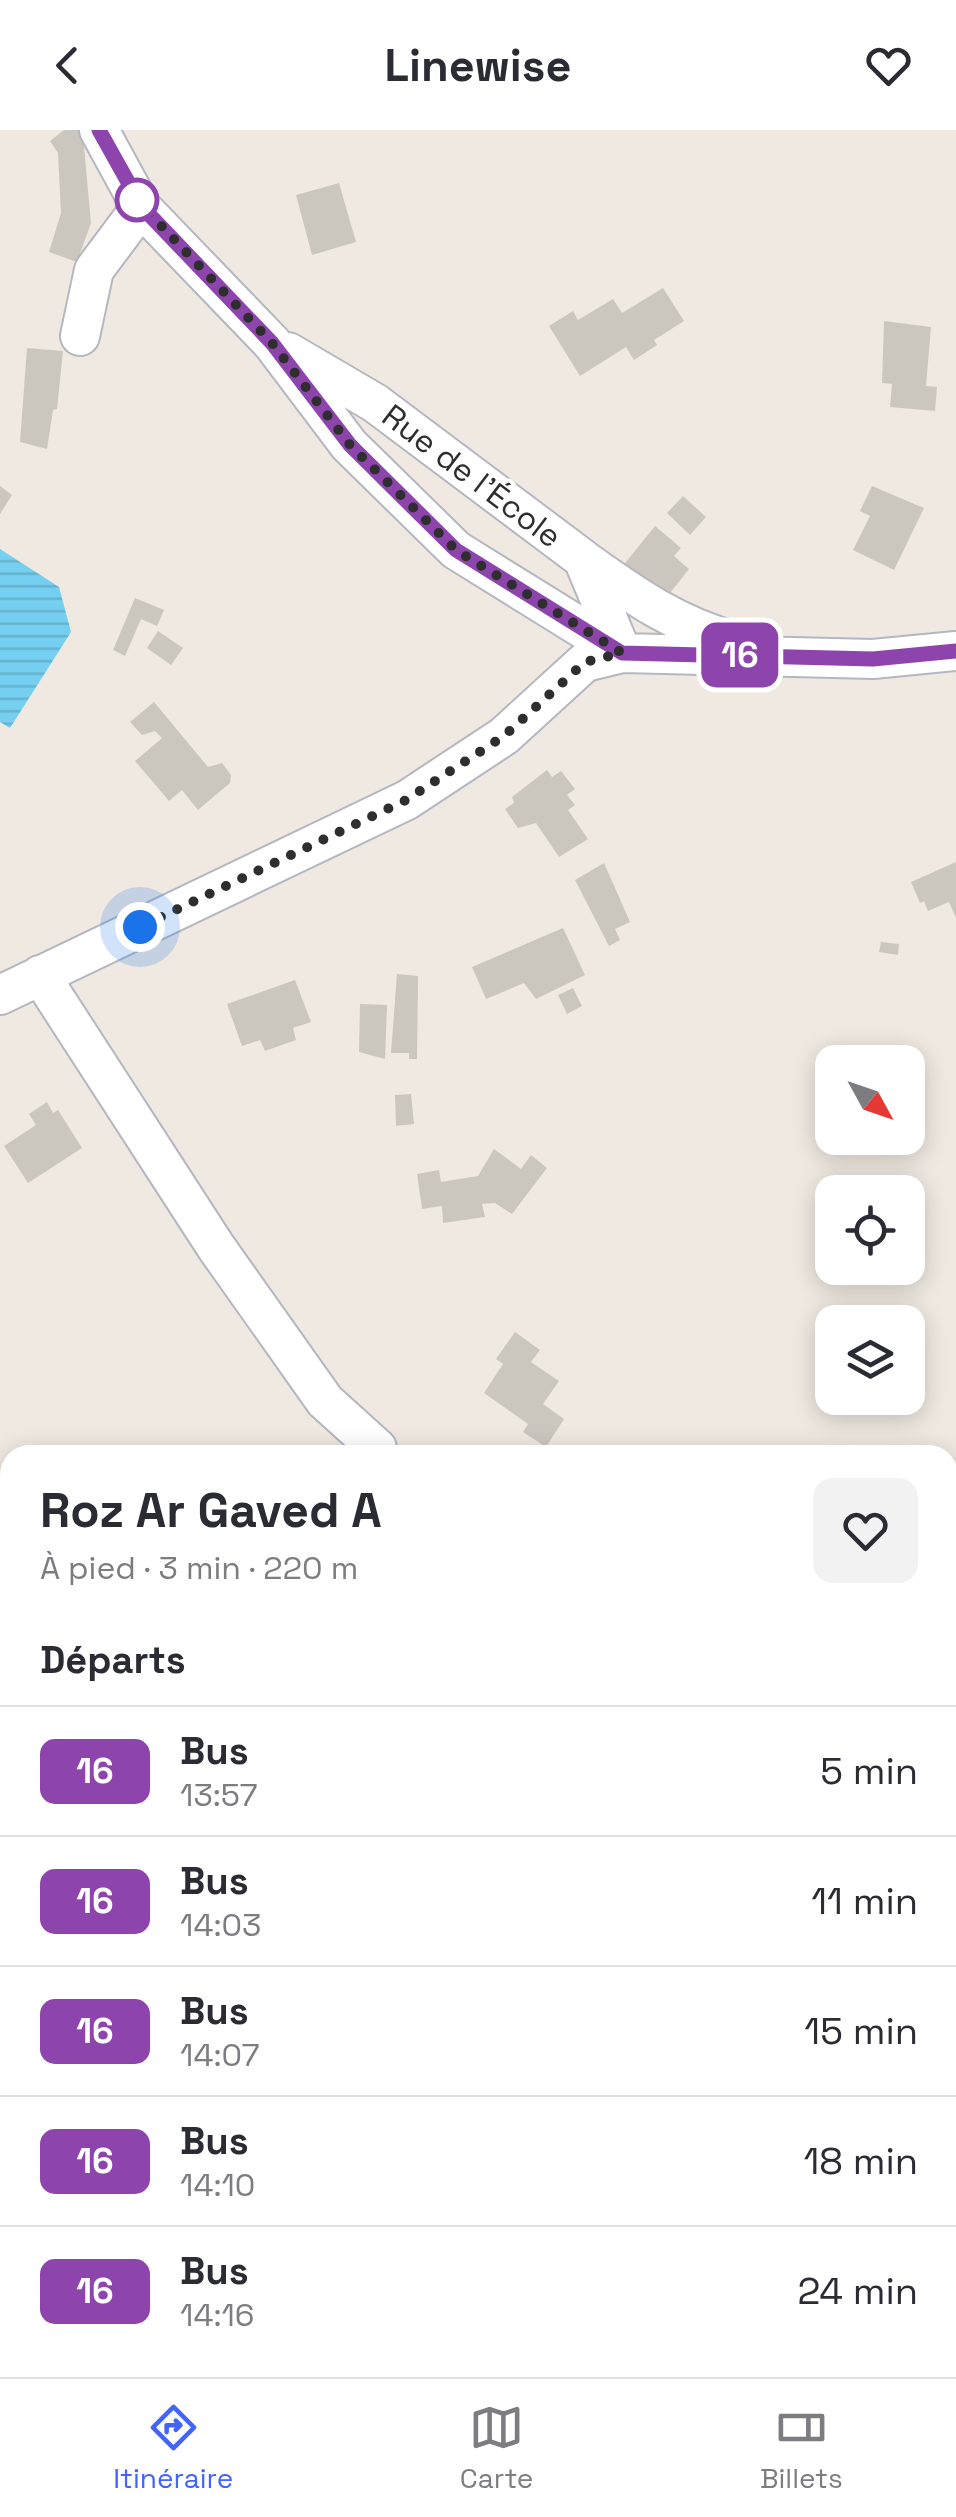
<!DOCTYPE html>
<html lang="fr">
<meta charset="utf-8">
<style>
:root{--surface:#fff;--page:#f2f2f3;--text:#2b2b33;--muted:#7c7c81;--line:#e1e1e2;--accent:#4264fb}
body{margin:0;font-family:"Space Grotesk",sans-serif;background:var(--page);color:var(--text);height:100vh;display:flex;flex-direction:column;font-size:38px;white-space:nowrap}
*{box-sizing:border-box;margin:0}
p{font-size:32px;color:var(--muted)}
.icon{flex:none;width:55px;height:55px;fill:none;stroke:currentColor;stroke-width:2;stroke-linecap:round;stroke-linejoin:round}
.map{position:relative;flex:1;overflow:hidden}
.panel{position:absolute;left:0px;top:1315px;width:958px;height:932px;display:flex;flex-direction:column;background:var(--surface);border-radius:30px 30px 0 0;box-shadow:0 5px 25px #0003}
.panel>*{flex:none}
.badge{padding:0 20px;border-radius:15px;font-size:35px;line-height:65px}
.needle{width:65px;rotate:130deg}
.tools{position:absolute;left:815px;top:915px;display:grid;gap:20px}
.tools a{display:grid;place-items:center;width:110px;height:110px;border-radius:20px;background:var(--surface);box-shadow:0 5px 25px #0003;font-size:50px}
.you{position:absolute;width:50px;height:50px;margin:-25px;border:8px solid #fff;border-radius:50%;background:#1a73e8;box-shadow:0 0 0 15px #1a73e833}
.map>.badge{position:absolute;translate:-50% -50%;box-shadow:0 0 0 5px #fff}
h2{padding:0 40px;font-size:38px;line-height:90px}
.round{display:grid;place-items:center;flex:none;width:105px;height:105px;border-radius:20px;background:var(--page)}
.summary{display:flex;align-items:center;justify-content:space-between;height:170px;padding:0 40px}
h1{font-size:48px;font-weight:600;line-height:75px}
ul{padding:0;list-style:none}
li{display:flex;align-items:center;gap:30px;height:130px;padding:0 40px;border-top:2px solid var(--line)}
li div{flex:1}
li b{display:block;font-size:38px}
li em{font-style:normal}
li .badge{min-width:110px;font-weight:700;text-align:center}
header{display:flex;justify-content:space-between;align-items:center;height:130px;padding:0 40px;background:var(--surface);font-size:45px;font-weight:600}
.tab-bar{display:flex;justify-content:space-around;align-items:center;height:140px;border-top:2px solid var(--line);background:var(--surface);font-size:28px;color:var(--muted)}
.tab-bar a{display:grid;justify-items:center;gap:5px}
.tab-bar .on{color:var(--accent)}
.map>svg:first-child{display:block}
</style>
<header><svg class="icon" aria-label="back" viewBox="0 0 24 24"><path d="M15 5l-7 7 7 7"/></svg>Linewise<svg class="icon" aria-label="heart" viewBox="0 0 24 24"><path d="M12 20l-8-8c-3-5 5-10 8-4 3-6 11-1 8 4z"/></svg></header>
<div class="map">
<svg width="956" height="2247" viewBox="0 0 956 2247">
<defs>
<pattern id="water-rules" width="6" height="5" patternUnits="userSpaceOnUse" patternTransform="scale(2.5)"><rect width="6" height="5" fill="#75cff0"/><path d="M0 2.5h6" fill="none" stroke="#66b2ce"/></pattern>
</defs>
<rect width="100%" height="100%" fill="#efe9e1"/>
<!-- water -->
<path fill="url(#water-rules)" d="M0 419 59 457 71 502 10 598 0 592Z"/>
<!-- building -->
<path fill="#cbc7bf" d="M64 0H80L84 17 91 93 77 132 49 122 61 83 58 23 50 11Z
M339 53 356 112 312 125 296 65Z
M663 158 684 191 654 210 657 215 634 230 626 217 580 246 549 196 573 181 578 190 613 169 622 183Z
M884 191 931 197 926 256 937 257 935 281 890 277 892 254 882 253Z
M27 218 63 221 57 279 53 280 47 319 20 312Z
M0 356 12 365 0 384Z
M872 356 924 378 894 440 853 420 870 386 860 381Z
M683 366 706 387 690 405 667 383Z
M655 396 681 418 674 426 689 439 663 472 622 437Z
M135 468 164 480 157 496 141 489 125 526 113 520Z
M158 501 183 518 171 535 147 518Z
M154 572 208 637 222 633 231 645 230 653 198 680 182 660 169 671 135 631 162 608 155 601 142 605 130 592Z
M547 640 552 647 561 641 575 659 567 665 575 675 568 680 588 709 559 727 536 693 518 698 505 679 514 673 512 667Z
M956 732V788L949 772 928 781 924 771 920 773 911 752Z
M604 733 630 792 615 799 620 810 609 816 575 750Z
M563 798 585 845 536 869 524 853 486 869 472 837Z
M881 812 899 814 898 825 879 822Z
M397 844 418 846 417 929H409V923H391Z
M295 850 311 892 293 898 296 910 265 921 260 910 242 916 227 874Z
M573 858 582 876 567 884 558 865Z
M360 874 387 875 385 929 359 922Z
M411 964 414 994 396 996 395 965Z
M47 972 53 983 58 980 82 1018 28 1053 4 1016 36 995 29 984Z
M494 1019 521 1039 531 1025 547 1038 512 1084 495 1073 482 1074 485 1087 443 1093 442 1076 422 1079 417 1044 439 1040 441 1052 478 1046Z
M515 1202 540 1220 531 1232 559 1251 543 1274 564 1289 546 1317 523 1302 528 1294 484 1263 503 1234 496 1229Z
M447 1315 460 1321 459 1325H442Z"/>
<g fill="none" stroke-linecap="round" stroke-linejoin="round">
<defs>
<path id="street" d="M99 0 141 77 272 213 349 315 456 420 622 523 873 529 956 521
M80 206 94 140 141 77
M288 222 375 273 583 429 622 523
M584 430C634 466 677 496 737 512
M40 845 216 1117 325 1271 377 1318
M0 865 407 670 504 606 585 532 622 523"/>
</defs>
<!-- street casing -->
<use href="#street" stroke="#b4b7c1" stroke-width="42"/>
<!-- street -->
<use href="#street" stroke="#fff" stroke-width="38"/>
</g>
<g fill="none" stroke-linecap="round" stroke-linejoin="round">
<defs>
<path id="line" d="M99 0 142 77 272 213 350 315 456 420 622 523 873 529 956 521"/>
</defs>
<!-- line casing -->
<use href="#line" stroke="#fff" stroke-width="22"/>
<!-- line -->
<use href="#line" stroke="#8e44ad" stroke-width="15"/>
<!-- walk -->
<path stroke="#2e2e2e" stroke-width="10" stroke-dasharray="0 18" d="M137 70 272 213 350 315 456 420 622 523 585 532 504 606 406 670 140 797"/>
</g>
<!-- markers -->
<circle fill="#fff" stroke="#8e44ad" stroke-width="5" cx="137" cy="70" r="20"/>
<g text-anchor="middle" stroke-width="8" stroke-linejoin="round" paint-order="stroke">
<!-- street labels -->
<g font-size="32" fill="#2e2e2e" stroke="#fff">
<text transform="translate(472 346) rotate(37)" y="11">Rue de l'École</text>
</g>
</g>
</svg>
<div class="tools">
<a><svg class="needle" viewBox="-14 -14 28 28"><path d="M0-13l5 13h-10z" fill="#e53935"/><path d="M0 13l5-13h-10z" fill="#7c7c81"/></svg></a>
<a><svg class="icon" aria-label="locate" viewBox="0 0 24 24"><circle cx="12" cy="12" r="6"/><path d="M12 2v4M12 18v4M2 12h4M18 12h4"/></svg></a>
<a><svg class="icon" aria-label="layers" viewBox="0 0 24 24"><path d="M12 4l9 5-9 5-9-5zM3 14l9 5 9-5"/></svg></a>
</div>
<div class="you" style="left:140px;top:797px"></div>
<b class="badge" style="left:740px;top:525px;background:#8e44ad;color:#fff">16</b>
<section class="panel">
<div class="summary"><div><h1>Roz Ar Gaved A</h1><p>À pied · 3 min · 220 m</p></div><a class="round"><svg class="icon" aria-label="heart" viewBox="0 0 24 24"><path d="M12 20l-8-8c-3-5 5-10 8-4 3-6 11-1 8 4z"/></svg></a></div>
<h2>Départs</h2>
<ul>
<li><span class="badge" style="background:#8e44ad;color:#fff">16</span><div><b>Bus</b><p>13:57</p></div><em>5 min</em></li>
<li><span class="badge" style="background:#8e44ad;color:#fff">16</span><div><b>Bus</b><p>14:03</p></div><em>11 min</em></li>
<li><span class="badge" style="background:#8e44ad;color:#fff">16</span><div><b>Bus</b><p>14:07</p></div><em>15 min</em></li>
<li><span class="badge" style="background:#8e44ad;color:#fff">16</span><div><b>Bus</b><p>14:10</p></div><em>18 min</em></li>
<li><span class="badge" style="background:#8e44ad;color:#fff">16</span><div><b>Bus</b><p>14:16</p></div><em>24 min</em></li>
</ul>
</section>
</div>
<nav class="tab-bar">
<a class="on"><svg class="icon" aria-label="directions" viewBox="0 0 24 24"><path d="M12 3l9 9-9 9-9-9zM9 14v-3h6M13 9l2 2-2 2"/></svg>Itinéraire</a>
<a><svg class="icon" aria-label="map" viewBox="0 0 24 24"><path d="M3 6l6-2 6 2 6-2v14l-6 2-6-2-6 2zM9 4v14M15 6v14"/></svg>Carte</a>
<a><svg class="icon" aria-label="tickets" viewBox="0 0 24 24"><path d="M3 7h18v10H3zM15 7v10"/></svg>Billets</a>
</nav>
